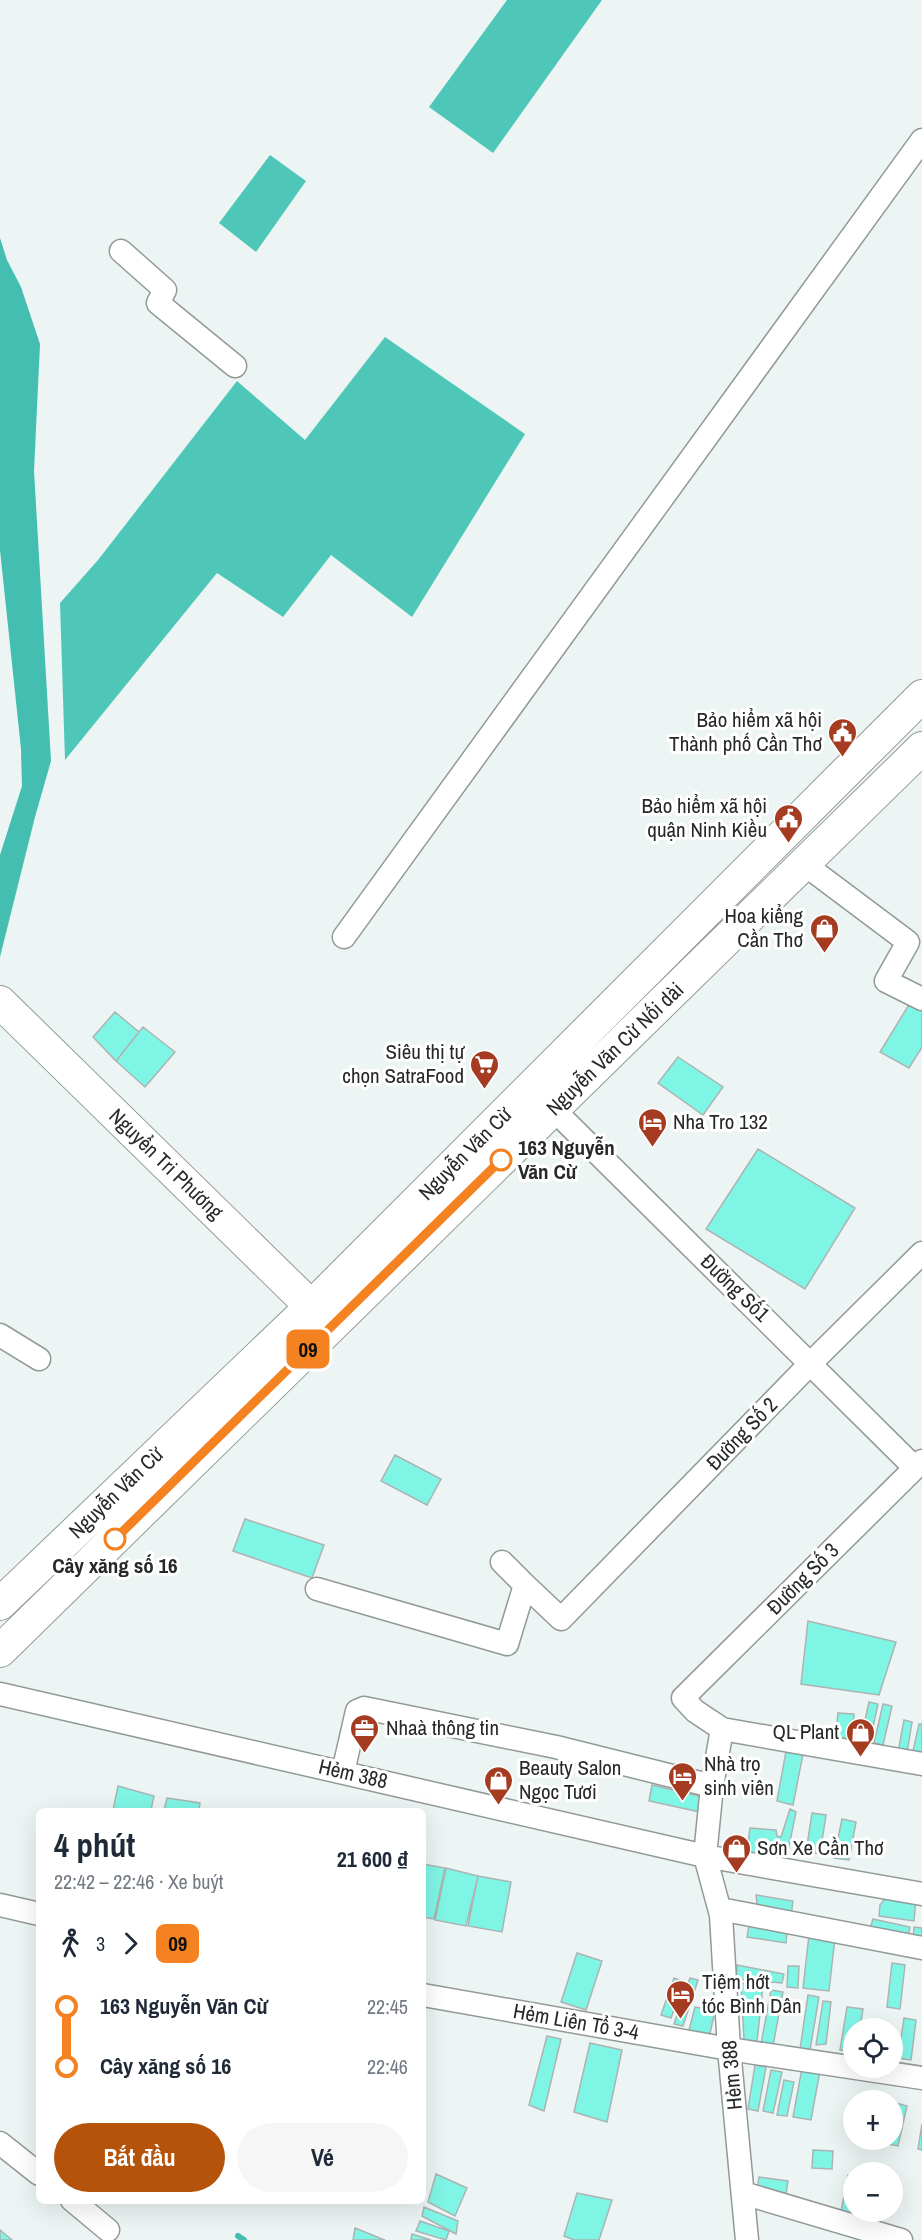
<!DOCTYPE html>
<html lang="vi">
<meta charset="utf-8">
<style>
:root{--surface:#fff;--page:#f6f6f7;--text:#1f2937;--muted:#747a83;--accent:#b45309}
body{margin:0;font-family:"Archivo Narrow",sans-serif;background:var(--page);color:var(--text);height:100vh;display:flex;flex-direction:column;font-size:22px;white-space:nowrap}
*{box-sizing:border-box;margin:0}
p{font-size:20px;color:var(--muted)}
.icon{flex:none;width:33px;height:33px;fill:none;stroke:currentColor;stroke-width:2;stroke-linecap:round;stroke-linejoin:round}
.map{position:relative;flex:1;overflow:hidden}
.drawer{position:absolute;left:36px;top:1808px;width:390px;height:396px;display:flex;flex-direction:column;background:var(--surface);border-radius:9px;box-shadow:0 6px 24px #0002}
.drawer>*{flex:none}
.badge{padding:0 12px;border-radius:9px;font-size:21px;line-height:39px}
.fabs{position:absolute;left:843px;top:2018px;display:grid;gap:12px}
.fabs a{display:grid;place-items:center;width:60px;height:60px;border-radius:50%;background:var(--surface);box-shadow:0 6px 24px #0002;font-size:30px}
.map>.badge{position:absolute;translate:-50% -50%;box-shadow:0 0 0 3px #fff}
.legs{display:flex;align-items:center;gap:9px;height:66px;padding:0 18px;font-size:20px}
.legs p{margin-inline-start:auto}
.overview{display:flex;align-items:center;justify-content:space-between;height:102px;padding:0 18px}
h1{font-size:33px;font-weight:700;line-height:45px}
.cta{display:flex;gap:12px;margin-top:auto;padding:12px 18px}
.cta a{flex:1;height:69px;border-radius:36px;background:var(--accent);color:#fff;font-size:24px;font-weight:700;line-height:69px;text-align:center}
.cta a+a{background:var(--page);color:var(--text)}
ul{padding:0 18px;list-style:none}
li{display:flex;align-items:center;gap:21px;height:60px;font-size:22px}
li i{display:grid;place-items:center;width:9px;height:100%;margin:0 8px;background:currentColor}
li i::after{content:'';width:15px;height:15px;margin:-8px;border:4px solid;border-radius:50%;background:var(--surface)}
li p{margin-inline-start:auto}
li:first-child i{background:linear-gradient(#0000 50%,currentColor 0)}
li:last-child i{background:linear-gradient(currentColor 50%,#0000 0)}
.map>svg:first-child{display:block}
</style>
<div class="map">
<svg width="922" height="2240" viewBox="0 0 922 2240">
<rect width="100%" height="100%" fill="#edf5f4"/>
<!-- forest -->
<path fill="#4ec7b9" d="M507 0H602L493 153 429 107Z
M270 155 306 181 256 252 219 223Z
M385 337 525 434 412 617 331 555 283 617 217 573 65 760 60 603 98 560 237 381 305 440Z"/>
<!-- water -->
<path fill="#43beb1" d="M0 238 7 260 21 287 40 344 34 471 51 761 35 817 0 957V855L22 786 21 749 0 550Z"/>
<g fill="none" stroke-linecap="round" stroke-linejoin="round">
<!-- stream -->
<path stroke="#43beb1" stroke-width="6" d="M238 2236 244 2240"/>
</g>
<!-- building -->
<path fill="#7ff5e6" stroke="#acb4b3" stroke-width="1.5" d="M913 998 922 1005V1047L909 1068 880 1052Z
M115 1012 139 1032 116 1061 93 1037Z
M143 1027 175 1052 145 1087 116 1061Z
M678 1057 723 1087 703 1115 658 1083Z
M758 1149 855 1208 805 1289 706 1229Z
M395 1455 441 1479 427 1505 381 1481Z
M245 1519 324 1545 312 1578 233 1551Z
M808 1621 896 1642 879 1695 801 1684Z
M869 1702 878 1704 869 1745 860 1743Z
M883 1704 892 1706 883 1745 874 1743Z
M838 1713 854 1714 852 1742 835 1740Z
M904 1720 912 1722 907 1753 898 1752Z
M919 1724H922V1757L912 1756Z
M786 1751 803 1754 793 1805 777 1801Z
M652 1785 703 1797 700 1812 649 1801Z
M118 1786 154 1796 151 1810H113Z
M167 1798 200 1803 199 1810H164Z
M790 1809 796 1812 787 1856 747 1853 750 1828 776 1830 777 1836 781 1837Z
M812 1813 826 1815 820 1854 806 1852Z
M842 1819 856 1822 849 1860 834 1858Z
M423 1864 445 1868 434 1919 423 1917Z
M446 1868 478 1876 466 1926 435 1920Z
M478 1876 511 1882 502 1932 468 1926Z
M756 1895 793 1901 791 1916 758 1912Z
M888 1895 916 1898 914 1921 879 1916 880 1905Z
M873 1919 910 1927 907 1941 869 1932Z
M749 1925 787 1931 786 1943 747 1937Z
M914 1927 922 1928V1943L913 1942Z
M809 1935 835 1938 829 1991 803 1988Z
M577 1953 602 1961 586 2010 561 2002Z
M892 1963 905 1965 900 2009 887 2007Z
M737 1965 784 1974 782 1983 736 1979Z
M788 1966H799L798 1988 787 1987Z
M674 1978 684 1982 671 2018 661 2015Z
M690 1978 698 1980 683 2026 674 2024Z
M741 1983 763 1986 757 2042 744 2040Z
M771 1990 783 1992 773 2046 761 2044Z
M808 1995 819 1997 810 2050 800 2049Z
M823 2001 831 2002 826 2044 816 2045Z
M710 2004 716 2006 709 2038 688 2034 695 2007 706 2009Z
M847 2007 863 2009 860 2028H854V2052L840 2050Z
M904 2018 916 2020 911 2060 898 2058Z
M547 2036 561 2039 544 2111 529 2105Z
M590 2043 622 2050 607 2122 574 2112Z
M755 2065 766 2067 758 2111 748 2109Z
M802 2068 820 2071 811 2120 793 2117Z
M771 2070 782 2072 773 2113 763 2111Z
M784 2080 794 2082 787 2116 777 2115Z
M896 2103 907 2106 898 2146 887 2144 888 2139H892V2118Z
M922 2124V2150L918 2149Z
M813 2150 833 2151 832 2169 812 2168Z
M436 2174 467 2188 455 2216 428 2202Z
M848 2175 854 2176V2195L850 2213 841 2211Z
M759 2177 788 2181 786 2194 757 2190Z
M577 2193 612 2200 599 2240H574L564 2236Z
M424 2207 458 2221 456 2234 422 2216Z
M420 2221 449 2231 446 2240 416 2231Z
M355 2228 382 2239 385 2240H353Z
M0 2230 12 2240H0Z
M412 2234 431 2240H411Z"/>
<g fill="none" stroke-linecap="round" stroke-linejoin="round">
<defs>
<path id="street" d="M121 251 165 290 158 303 235 366
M804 864 908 942 886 981 922 999
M344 937 922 140
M553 1109 915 1468
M0 1335 39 1359
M922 1461 683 1698 695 1711 722 1729 922 1764
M502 1562 525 1585
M317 1589 507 1644 525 1585 561 1619 811 1363 922 1253
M0 1694 705 1856 922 1894
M722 1729 712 1786 705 1856 721 1915 729 2049 747 2240
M343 1772 357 1711 364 1708 556 1747 712 1786
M0 1905 39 1914
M720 1909 922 1948
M423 1995 729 2049 922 2078
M0 2143 39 2174
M743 2193 901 2240
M72 2200 108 2230"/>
<path id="secondary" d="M0 1002 325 1320
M0 1604 320 1298 922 696
M0 1651 922 748"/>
</defs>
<!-- street casing -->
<use href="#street" stroke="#929a98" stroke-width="25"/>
<!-- secondary casing -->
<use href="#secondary" stroke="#929a98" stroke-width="34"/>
<!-- street -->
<use href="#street" stroke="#fff" stroke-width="22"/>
<!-- secondary -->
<use href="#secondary" stroke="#fff" stroke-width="32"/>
</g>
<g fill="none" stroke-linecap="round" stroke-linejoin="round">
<defs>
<path id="line-1" d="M115 1539 501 1160"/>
</defs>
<!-- line-1 casing -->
<use href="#line-1" stroke="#fff" stroke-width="14"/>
<!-- line-1 -->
<use href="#line-1" stroke="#f58220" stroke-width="9"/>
</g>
<!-- icons -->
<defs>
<symbol id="civic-pin" viewBox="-11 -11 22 30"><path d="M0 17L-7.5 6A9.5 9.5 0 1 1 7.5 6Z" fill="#a53c22" stroke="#fff"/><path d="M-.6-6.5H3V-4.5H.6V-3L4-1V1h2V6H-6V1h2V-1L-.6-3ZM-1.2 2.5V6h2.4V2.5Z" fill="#fff"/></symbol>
<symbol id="shop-pin" viewBox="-11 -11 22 30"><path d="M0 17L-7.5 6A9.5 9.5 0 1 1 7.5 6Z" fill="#a53c22" stroke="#fff"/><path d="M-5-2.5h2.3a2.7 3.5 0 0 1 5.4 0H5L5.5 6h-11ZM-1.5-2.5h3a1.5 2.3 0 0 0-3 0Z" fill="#fff"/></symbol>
<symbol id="supermarket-pin" viewBox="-11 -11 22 30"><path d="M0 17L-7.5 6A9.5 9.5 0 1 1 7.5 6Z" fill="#a53c22" stroke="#fff"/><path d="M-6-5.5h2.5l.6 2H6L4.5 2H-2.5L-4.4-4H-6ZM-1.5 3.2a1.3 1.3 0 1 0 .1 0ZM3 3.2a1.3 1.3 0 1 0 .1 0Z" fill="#fff"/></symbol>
<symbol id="hotel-pin" viewBox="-11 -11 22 30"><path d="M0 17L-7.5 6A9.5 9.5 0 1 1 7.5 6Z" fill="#a53c22" stroke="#fff"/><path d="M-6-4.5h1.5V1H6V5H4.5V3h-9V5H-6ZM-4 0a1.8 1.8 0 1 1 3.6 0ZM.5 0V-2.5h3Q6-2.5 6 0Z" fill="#fff"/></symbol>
<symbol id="office-pin" viewBox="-11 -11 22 30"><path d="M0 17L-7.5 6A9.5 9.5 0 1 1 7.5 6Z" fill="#a53c22" stroke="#fff"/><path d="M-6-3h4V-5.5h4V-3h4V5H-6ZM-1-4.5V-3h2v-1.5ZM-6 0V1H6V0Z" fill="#fff"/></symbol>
</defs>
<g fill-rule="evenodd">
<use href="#civic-pin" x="826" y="716" width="33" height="45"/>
<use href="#civic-pin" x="772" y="802" width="33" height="45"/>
<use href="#shop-pin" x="808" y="912" width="33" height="45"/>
<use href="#supermarket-pin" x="468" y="1048" width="33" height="45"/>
<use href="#hotel-pin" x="636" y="1106" width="33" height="45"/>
<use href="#office-pin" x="348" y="1712" width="33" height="45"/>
<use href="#shop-pin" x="844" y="1716" width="33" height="45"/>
<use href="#hotel-pin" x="666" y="1760" width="33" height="45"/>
<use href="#shop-pin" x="482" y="1764" width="33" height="45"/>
<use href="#shop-pin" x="720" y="1832" width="33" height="45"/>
<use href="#hotel-pin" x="664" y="1978" width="33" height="45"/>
</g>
<!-- markers -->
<g fill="#fff" stroke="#f58220" stroke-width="3">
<circle cx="501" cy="1160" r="10"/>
<circle cx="115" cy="1539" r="10"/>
</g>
<g text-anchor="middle" stroke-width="6" stroke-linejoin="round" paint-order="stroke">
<!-- poi labels -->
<g font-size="21" fill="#262928" stroke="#fff" text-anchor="start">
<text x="822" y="727" text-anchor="end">Bảo hiểm xã hội<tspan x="822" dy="24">Thành phố Cần Thơ</tspan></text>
<text x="767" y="813" text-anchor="end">Bảo hiểm xã hội<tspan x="767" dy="24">quận Ninh Kiều</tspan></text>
<text x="803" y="923" text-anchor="end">Hoa kiểng<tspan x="803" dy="24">Cần Thơ</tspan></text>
<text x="464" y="1059" text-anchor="end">Siêu thị tự<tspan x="464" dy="24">chọn SatraFood</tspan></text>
<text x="673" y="1129">Nha Tro 132</text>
<text x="386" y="1735">Nhaà thông tin</text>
<text x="839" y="1739" text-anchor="end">QL Plant</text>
<text x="704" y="1771">Nhà trọ<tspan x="704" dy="24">sinh viên</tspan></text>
<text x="519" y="1775">Beauty Salon<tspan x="519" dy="24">Ngọc Tươi</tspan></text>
<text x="757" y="1855">Sơn Xe Cần Thơ</text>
<text x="702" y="1989">Tiệm hớt<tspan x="702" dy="24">tóc Bình Dân</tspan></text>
</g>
<!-- street labels -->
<g font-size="21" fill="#262928" stroke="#fff">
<text transform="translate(615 1049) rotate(-44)" y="7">Nguyễn Văn Cừ Nối dài</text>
<text transform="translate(465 1154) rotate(-45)" y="7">Nguyễn Văn Cừ</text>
<text transform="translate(166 1164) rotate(44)" y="7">Nguyển Tri Phương</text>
<text transform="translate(735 1288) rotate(44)" y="7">Đường Số1</text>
<text transform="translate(742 1434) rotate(-46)" y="7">Đường Số 2</text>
<text transform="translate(116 1493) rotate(-44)" y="7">Nguyễn Văn Cừ</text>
<text transform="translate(803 1579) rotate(-45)" y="7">Đường Số 3</text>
<text transform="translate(353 1774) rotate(13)" y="7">Hẻm 388</text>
<text transform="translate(576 2022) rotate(10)" y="7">Hẻm Liên Tổ 3-4</text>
<text transform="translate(732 2075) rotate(-95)" y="7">Hẻm 388</text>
</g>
<!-- stop labels -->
<g font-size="21" font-weight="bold" fill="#262928" stroke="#fff" text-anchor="start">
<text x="518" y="1155">163 Nguyễn<tspan x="518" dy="24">Văn Cừ</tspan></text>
<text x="115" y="1573" text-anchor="middle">Cây xăng số 16</text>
</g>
</g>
</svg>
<div class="fabs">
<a><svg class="icon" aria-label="locate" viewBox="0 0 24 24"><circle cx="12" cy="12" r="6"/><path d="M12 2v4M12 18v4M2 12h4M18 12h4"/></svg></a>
<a>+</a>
<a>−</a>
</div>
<b class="badge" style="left:308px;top:1349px;background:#f58220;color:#111">09</b>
<section class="drawer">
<div class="overview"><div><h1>4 phút</h1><p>22:42 – 22:46 · Xe buýt</p></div><b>21 600 ₫</b></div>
<div class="legs"><svg class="icon" aria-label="walk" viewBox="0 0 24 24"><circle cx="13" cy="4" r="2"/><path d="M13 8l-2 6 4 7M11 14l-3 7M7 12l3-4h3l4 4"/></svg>3<svg class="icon" aria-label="forward" viewBox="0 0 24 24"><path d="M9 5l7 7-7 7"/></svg><b class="badge" style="background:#f58220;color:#111">09</b></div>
<ul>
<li><i style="color:#f58220"></i><b>163 Nguyễn Văn Cừ</b><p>22:45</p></li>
<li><i style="color:#f58220"></i><b>Cây xăng số 16</b><p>22:46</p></li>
</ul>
<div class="cta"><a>Bắt đầu</a><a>Vé</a></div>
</section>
</div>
